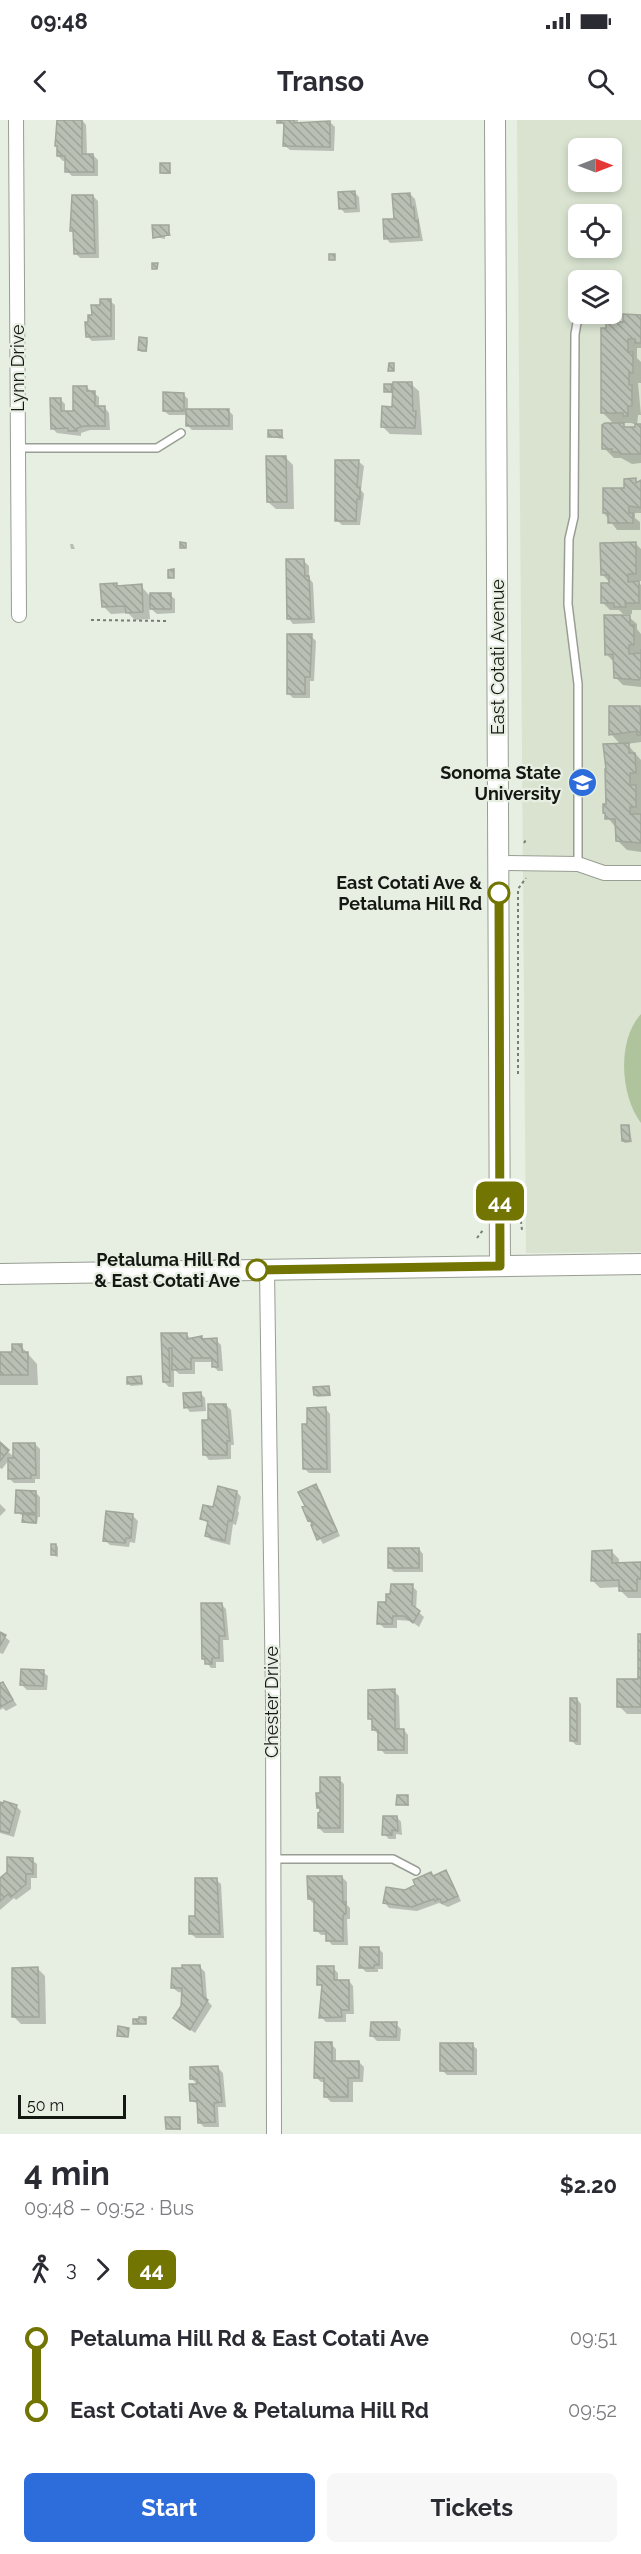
<!DOCTYPE html>
<meta charset="utf-8">
<style>
:root{--surface:#fff;--page:#f7f7f7;--text:#2b2b33;--muted:#7c7c81;--accent:#2d6ddb}
body{margin:0;font-family:Raleway,sans-serif;background:var(--page);color:var(--text);height:100vh;display:flex;flex-direction:column;font-size:22px;white-space:nowrap}
*{box-sizing:border-box;margin:0}
p{font-size:20px;color:var(--muted)}
.icon{flex:none;width:33px;height:33px;fill:none;stroke:currentColor;stroke-width:2;stroke-linecap:round;stroke-linejoin:round}
.map{position:relative;height:2014px;overflow:hidden}
.side{display:flex;flex-direction:column;background:var(--surface);flex:1}
.side>*{flex:none}
.badge{padding:0 12px;border-radius:9px;font-size:21px;line-height:39px}
.needle{width:39px;rotate:90deg}
.buttons{position:absolute;left:568px;top:18px;display:grid;gap:12px}
.buttons a{display:grid;place-items:center;width:54px;height:54px;border-radius:9px;background:var(--surface);box-shadow:0 3px 9px #0003;font-size:30px}
.scale{position:absolute;left:18px;bottom:15px;width:108px;box-sizing:border-box;padding-left:6px;border:3px solid #151713;border-top:0;font-size:16px;line-height:21px;white-space:nowrap;color:#151713;-webkit-text-stroke:4px #e7eee2;paint-order:stroke}
.map>.badge{position:absolute;translate:-50% -50%;box-shadow:0 0 0 3px #fff}
.legs{display:flex;align-items:center;gap:9px;height:66px;padding:0 24px;font-size:20px}
.legs p{margin-inline-start:auto}
.headline{display:flex;align-items:center;justify-content:space-between;height:102px;padding:0 24px}
h1{font-size:33px;font-weight:700;line-height:45px}
.cta{display:flex;gap:12px;margin-top:auto;padding:12px 24px}
.cta a{flex:1;height:69px;border-radius:9px;background:var(--accent);color:#fff;font-size:24px;font-weight:700;line-height:69px;text-align:center}
.cta a+a{background:var(--page);color:var(--text)}
ul{padding:0 24px;list-style:none}
li{display:flex;align-items:center;gap:21px;height:72px;font-size:22px}
li i{display:grid;place-items:center;width:9px;height:100%;margin:0 8px;background:currentColor}
li i::after{content:'';width:15px;height:15px;margin:-8px;border:4px solid;border-radius:50%;background:var(--surface)}
li p{margin-inline-start:auto}
li:first-child i{background:linear-gradient(#0000 50%,currentColor 0)}
li:last-child i{background:linear-gradient(currentColor 50%,#0000 0)}
.status{display:flex;justify-content:space-between;align-items:center;height:42px;padding:0 30px;background:var(--surface);direction:ltr}
.status svg{height:16px;fill:currentColor}
header{display:flex;justify-content:space-between;align-items:center;height:78px;padding:0 24px;background:var(--surface);font-size:27px;font-weight:700}
.map>svg:first-child{display:block}
</style>
<div class="status"><b>09:48</b><svg viewBox="0 0 49 12"><path d="M0 12V9h3v3zM5 12V6h3v6zM10 12V3h3v9zM15 12V0h3v12zM26 1h20v11H26zM47 4h2v5h-2z"/></svg></div>
<header><svg class="icon" aria-label="back" viewBox="0 0 24 24"><path d="M15 5l-7 7 7 7"/></svg>Transo<svg class="icon" aria-label="search" viewBox="0 0 24 24"><circle cx="10" cy="10" r="6"/><path d="M15 15l6 6"/></svg></header>
<div class="map">
<svg width="641" height="2014" viewBox="0 0 641 2014">
<defs>
<pattern id="building-back-hatch" width="6" height="6" patternUnits="userSpaceOnUse" patternTransform="scale(1.5)"><rect width="6" height="6" fill="#b8bfb3"/><path d="M-1 5l2 2M0 0l6 6M5-1l2 2" fill="none" stroke="#9da399"/></pattern>
</defs>
<rect width="100%" height="100%" fill="#e7eee2"/>
<!-- built -->
<path fill="#d9e3d0" fill-rule="evenodd" d="M517 0H641V1132L526 1133ZM579 28H612V62H579ZM579 94H612V128H579ZM579 160H612V194H579Z"/>
<!-- garden -->
<path fill="#afc39d" d="M641 894V1003C620 975 617 920 641 894Z"/>
<!-- shadow -->
<path fill="#0003" fill-rule="evenodd" d="M82 0 86 5 87 35H93L98 40V56H72L67 51V41H63L58 36Z
M279 0H298V4L330 2 335 7 334 31 290 30 285 26V7Z
M169 45 171 54H163L161 52Z
M354 72 359 77 360 92 345 93 340 88Z
M410 74 415 79 423 121 390 123 386 118Z
M93 76 98 81 99 138H80L75 133V113L72 110Z
M168 106 171 116H165V119L155 117Z
M110 181 115 185V220L92 221 87 216 93 197Z
M641 197V228H637V238L641 242V263H638L641 295H638L637 306H641V343L632 344 621 338H614L604 328 615 305 603 293 625 203ZM621 303H631L637 305V308H627Z
M146 219 148 221 147 232H141L139 230Z
M411 264 419 271 422 315 390 314 382 306 393 288 394 274 385 271 391 265 394 269Z
M86 267 99 277V288H105L109 293 110 310H90L81 313V316L57 313 52 308 60 279 65 284V292H75Z
M183 274 188 279V290H228L233 295V310H192L187 305V295H169L164 291Z
M281 311 284 319 269 317Z
M285 337 293 345 294 389H276L268 382Z
M359 342 364 346 361 370 364 374 360 405H342L337 400Z
M635 360 641 363V393H635V398L640 402V410H617L604 393Z
M70 424H73L75 429H71Z
M636 424 641 429V461H637L641 465V490H632V494H623L619 490H610L602 482 612 465 602 454Z
M304 441 309 446V458L313 463 315 503 293 504 289 499Z
M102 465 141 466 149 475H170L175 479V493L157 494 149 487 150 499 135 500 128 493 111 494 104 487Z
M629 497 637 504V509L641 514V567L623 565 615 557 614 542 606 534Z
M311 516 316 521 314 561H310V578H293L288 573Z
M611 588 641 589V622L627 624 641 640V732L627 730 617 720V709L604 693 608 686 621 625 611 614Z
M629 1006 632 1022 625 1023 623 1021Z
M186 1214 194 1222V1218L216 1220 221 1225 223 1251H218L213 1246V1242H195V1254H179L174 1249V1267H169L164 1262 163 1215Z
M21 1226 37 1244 38 1265H0V1234H13Z
M141 1257 143 1265 131 1266 129 1264Z
M329 1268 331 1276 317 1277 315 1275Z
M201 1274 205 1278 206 1291 190 1292 186 1287Z
M226 1285 231 1290 234 1325H231V1339L209 1340 205 1335 209 1301Z
M326 1289 330 1294 331 1353H309L304 1348 309 1305Z
M35 1324 40 1329V1359H35V1363H14L9 1358V1340L2 1349 0 1348V1325L13 1336 10 1339H15Z
M315 1366 320 1370 340 1416 323 1424 309 1400 307 1387Z
M35 1372 40 1377V1397H38L37 1404 26 1403 24 1397 17 1392Z
M237 1372 241 1377 238 1391 239 1393 236 1405 233 1404 230 1425 211 1420 206 1415 209 1404 201 1398Z
M0 1384 6 1390 0 1396Z
M133 1396 138 1401 135 1423 130 1422 129 1427 110 1425 105 1420Z
M56 1425 58 1427V1437L52 1435Z
M419 1429 423 1434V1452H394L389 1447Z
M611 1431 619 1439V1444L641 1443V1478H628L621 1471V1467L600 1468 592 1460Z
M412 1466 417 1471 416 1490 424 1497 419 1507 411 1501 397 1500V1508H384L379 1503 387 1484Z
M221 1484 226 1489 229 1520H223L224 1542H216V1548H211L203 1538Z
M0 1513 10 1521 3 1534 0 1533Z
M641 1516V1594H627L619 1586 640 1561Z
M43 1552 48 1556 47 1570H27L22 1565Z
M2 1564 17 1585 6 1591 3 1588 0 1590V1565Z
M394 1571 399 1576 400 1610H404L408 1615V1634H385L380 1629 378 1614 373 1609V1602L369 1598Z
M577 1579 581 1584V1625H576L571 1620Z
M339 1659 344 1664V1713H324L319 1708 322 1690 318 1687Z
M407 1677 409 1686 397 1684Z
M0 1684 17 1687 21 1691 14 1717 0 1713Z
M397 1697 401 1702 402 1715 396 1714V1719H389L384 1714Z
M32 1740 37 1744V1758H31V1769L16 1780 14 1778 0 1790V1760Z
M446 1752 450 1757 461 1781 448 1787 439 1783 417 1791 389 1788 385 1783Z
M342 1757 347 1762V1785L350 1788V1799H347L348 1825H332L328 1820V1815H321L316 1810 314 1784 309 1779Z
M216 1760 221 1764 224 1818H196L191 1814Z
M378 1828 383 1833V1849H378V1852H366L361 1847Z
M200 1847 205 1852 207 1880 212 1886 195 1913 180 1902 183 1873 178 1872 173 1868Z
M333 1848 338 1853V1861H349L353 1866 354 1894H346V1902H326L321 1897 323 1868 319 1864Z
M38 1849 45 1856 46 1904H21L14 1897Z
M396 1904 401 1909 400 1921H377L372 1916Z
M331 1924 336 1929V1942H359L364 1947 363 1962H353V1982H331L326 1977V1962H321L316 1957Z
M472 1925 477 1929V1955H447L442 1950Z
M218 1948 223 1953 226 1987H218L219 2007H204L199 2002V1985L191 1980 198 1965 192 1959Z
M179 1999 181 2010 167 2009Z"/>
<!-- building -->
<path fill="url(#building-back-hatch)" stroke="#a1a79b" stroke-width="1.5" d="M57 0H82V34H93L94 52H65V36H57V26H55Z
M277 0H294V3L330 1V27L283 26 284 3H277Z
M160 43H170V53H160Z
M355 71 356 88 339 89 338 72Z
M410 73 411 87H414L415 101 418 100 419 117 384 119 383 99H394L392 74Z
M72 75H93L95 133 74 134 73 111H70Z
M152 105H169V115L153 118Z
M329 134H335V140H329Z
M152 143H158L157 149H152Z
M100 179H111V216L86 217 85 202H88V195H92L91 185H100Z
M623 194 641 195V223H635V219H628V232H633V253H629V265H632V286H628V296H623V293H601V208H606V202H623Z
M139 217 147 218 146 231 138 230Z
M389 243H394V251H388Z
M393 262H412L413 291H416L415 308 381 307 382 286 392 287Z
M384 264H392L391 272H384Z
M73 266H87V271H95V286H105V306H84L77 308V311H68V308L51 309 50 278H61V291H73Z
M163 272 184 273V291H163Z
M186 289H229V306H186Z
M605 303H624V307H635V304H641V334H620V332H612V329H602V305Z
M268 310H282V317H268Z
M266 336H286L287 382H267Z
M335 340H359L357 367H360V379H357L356 401H335Z
M636 358V363L641 360V388L629 386V393H633V403H608V393H603V368H624V359Z
M180 422 186 423V428H180Z
M636 422V454H628V462L639 461V483H625L626 487H614V483H601V463H609V455H601L600 423Z
M286 439H304L305 456H309L311 499H287Z
M174 449V458H168V450Z
M117 463V466L142 464 143 492 126 493 125 486 102 487 100 464Z
M150 473H171V489H150Z
M604 495H630V505H634V525H629V534L641 533V529V557L639 560 614 558 613 534 605 535Z
M287 514H312L310 557H305V574H287Z
M609 586H640L641 615H637V611L609 615Z
M629 623V633H635L636 653H630V665H636V687H630V694H641V723L616 721 615 699H605V693H603V684H606L605 649H606L603 624Z
M621 1005H629L630 1021H622Z
M161 1213H187V1219L202 1216V1219L217 1218 218 1247H212V1238H191V1249L172 1250V1228H169L170 1262H163Z
M12 1224H22V1232H28V1255H0V1232H12Z
M141 1256 142 1263 127 1264V1257Z
M329 1266 330 1275H314L313 1267Z
M201 1272 202 1286 184 1288 183 1273Z
M208 1284H226L230 1321H227V1335H203L202 1300H208Z
M326 1287 327 1349H303L302 1304H307V1288Z
M0 1322 9 1330 0 1341Z
M13 1323H35L36 1355H31V1358L8 1359V1338H13Z
M316 1364 337 1411 317 1420 311 1405H313L310 1400 308 1401 302 1387 305 1386 298 1372Z
M218 1366 237 1371 234 1386H235L232 1401H228L225 1421 205 1416 208 1401 200 1399 203 1385 213 1387Z
M16 1370 36 1371V1393H15Z
M106 1391 133 1394 131 1418H126L125 1423 103 1421Z
M23 1394 36 1395V1403L22 1402Z
M51 1424H56V1435H51Z
M388 1428H419V1448H388Z
M612 1430V1443L641 1442V1459H637V1471H619V1460L591 1461 592 1431Z
M391 1464H413L412 1485 420 1491 413 1503 404 1496H393L392 1504H377L378 1482H386V1474H390Z
M201 1483H222L225 1516H219V1538H212V1544H205V1539H202Z
M0 1512 6 1515 0 1526Z
M638 1514H641V1587H617V1559H638Z
M21 1549 44 1550 43 1566 20 1565Z
M3 1562 13 1580 0 1587V1563Z
M395 1569V1609H404V1630H378V1610H372V1599H368V1570Z
M570 1578H577V1621H570Z
M320 1657H340V1708H318V1693L320 1692V1688H317L316 1673H320Z
M397 1675H408V1685H396Z
M4 1681 17 1685 9 1713 0 1711V1682L3 1683Z
M383 1696H397L398 1711 392 1710V1715H382Z
M7 1737 33 1738V1754H26V1764L11 1777 8 1774 0 1781V1758L7 1752Z
M446 1750 458 1776 442 1783 440 1779 435 1781 434 1779 412 1787 383 1783 386 1767 405 1770 415 1765 413 1760 431 1752 433 1756Z
M307 1756H342L343 1782H346V1794L343 1795V1821H326V1811H314V1779H308Z
M195 1758H217L220 1814H189V1796H195Z
M360 1827H379V1845H374V1848H359Z
M182 1845H200L203 1876 208 1880 190 1910 173 1898 181 1886 182 1868H171L172 1848H182Z
M317 1846H334V1860H349V1890H341L342 1897 319 1898 322 1865H317Z
M38 1847 39 1897H12V1848Z
M139 1897H146V1904H133V1899H139Z
M371 1902H397L396 1917 370 1916Z
M118 1906 129 1908 128 1917 117 1916Z
M315 1922H332V1941H359V1958H348V1977H324V1958H314Z
M440 1923H473V1951H440Z
M218 1946 222 1982 214 1983 215 2002 198 2003 197 1981H190L189 1964H197V1959H190V1947Z
M165 1997H180V2009H166Z"/>
<g fill="none" stroke-linecap="round" stroke-linejoin="round">
<defs>
<path id="service" d="M18 328H157L181 313
M578 744V564L568 484 569 419 574 397 575 214 579 192
M273 1739H393L416 1751"/>
<path id="minor" d="M16 0 19 495
M499 743 578 744 604 753H641
M267 1150 273 1582 274 2014"/>
<path id="secondary" d="M495 0 500 1146
M0 1154 641 1144"/>
</defs>
<!-- service casing -->
<use href="#service" stroke="#989e93" stroke-width="10"/>
<!-- minor casing -->
<use href="#minor" stroke="#989e93" stroke-width="16"/>
<!-- secondary casing -->
<use href="#secondary" stroke="#989e93" stroke-width="22"/>
<!-- path -->
<path stroke="#787c74" stroke-width="2" stroke-dasharray="3 3" stroke-linecap="butt" d="M91 500 168 501
M524 723 527 718
M518 954V769L526 758
M518 1077 522 1110
M477 1118 483 1110"/>
<!-- service -->
<use href="#service" stroke="#fff" stroke-width="7"/>
<!-- minor -->
<use href="#minor" stroke="#fff" stroke-width="14"/>
<!-- secondary -->
<use href="#secondary" stroke="#fff" stroke-width="20"/>
</g>
<g fill="none" stroke-linecap="round" stroke-linejoin="round">
<defs>
<path id="line-1" d="M257 1150 500 1146 499 773"/>
</defs>
<!-- line-1 casing -->
<use href="#line-1" stroke="#fff" stroke-width="14"/>
<!-- line-1 -->
<use href="#line-1" stroke="#727501" stroke-width="9"/>
</g>
<!-- icons -->
<defs>
<symbol id="university-disc" viewBox="-11 -11 22 22"><circle r="9.5" fill="#2d6ddb" stroke="#e7eee2"/><path d="M0-5L7-2L0 1L-7-2ZM-4 1L0 2.5L4 1V4Q0 6-4 4Z" fill="#fff"/></symbol>
</defs>
<g fill-rule="evenodd">
<use href="#university-disc" x="566" y="646" width="33" height="33"/>
</g>
<!-- markers -->
<g fill="#fff" stroke="#727501" stroke-width="3">
<circle cx="499" cy="773" r="10"/>
<circle cx="257" cy="1150" r="10"/>
</g>
<g text-anchor="middle" stroke-width="4.5" stroke-linejoin="round" paint-order="stroke">
<!-- street labels -->
<g font-size="18" fill="#151713" stroke="#e7eee2">
<text transform="translate(18 248) rotate(-90)" y="6">Lynn Drive</text>
<text transform="translate(498 537) rotate(-90)" y="6">East Cotati Avenue</text>
<text transform="translate(272 1582) rotate(-90)" y="6">Chester Drive</text>
</g>
<!-- poi labels -->
<g font-size="18" font-weight="bold" fill="#151713" stroke="#e7eee2" text-anchor="end">
<text x="561" y="659">Sonoma State<tspan x="561" dy="21">University</tspan></text>
</g>
<!-- stop labels -->
<g font-size="18" font-weight="bold" fill="#151713" stroke="#e7eee2" text-anchor="end">
<text x="482" y="769">East Cotati Ave &amp;<tspan x="482" dy="21">Petaluma Hill Rd</tspan></text>
<text x="240" y="1146">Petaluma Hill Rd<tspan x="240" dy="21">&amp; East Cotati Ave</tspan></text>
</g>
</g>
</svg>
<div class="buttons">
<a><svg class="needle" viewBox="-14 -14 28 28"><path d="M0-13l5 13h-10z" fill="#e53935"/><path d="M0 13l5-13h-10z" fill="#7c7c81"/></svg></a>
<a><svg class="icon" aria-label="locate" viewBox="0 0 24 24"><circle cx="12" cy="12" r="6"/><path d="M12 2v4M12 18v4M2 12h4M18 12h4"/></svg></a>
<a><svg class="icon" aria-label="layers" viewBox="0 0 24 24"><path d="M12 4l9 5-9 5-9-5zM3 14l9 5 9-5"/></svg></a>
</div>
<div class="scale">50 m</div>
<b class="badge" style="left:500px;top:1081px;background:#727501;color:#fff">44</b>
</div>
<section class="side">
<div class="headline"><div><h1>4 min</h1><p>09:48 – 09:52 · Bus</p></div><b>$2.20</b></div>
<div class="legs"><svg class="icon" aria-label="walk" viewBox="0 0 24 24"><circle cx="13" cy="4" r="2"/><path d="M13 8l-2 6 4 7M11 14l-3 7M7 12l3-4h3l4 4"/></svg>3<svg class="icon" aria-label="forward" viewBox="0 0 24 24"><path d="M9 5l7 7-7 7"/></svg><b class="badge" style="background:#727501;color:#fff">44</b></div>
<ul>
<li><i style="color:#727501"></i><b>Petaluma Hill Rd &amp; East Cotati Ave</b><p>09:51</p></li>
<li><i style="color:#727501"></i><b>East Cotati Ave &amp; Petaluma Hill Rd</b><p>09:52</p></li>
</ul>
<div class="cta"><a>Start</a><a>Tickets</a></div>
</section>
